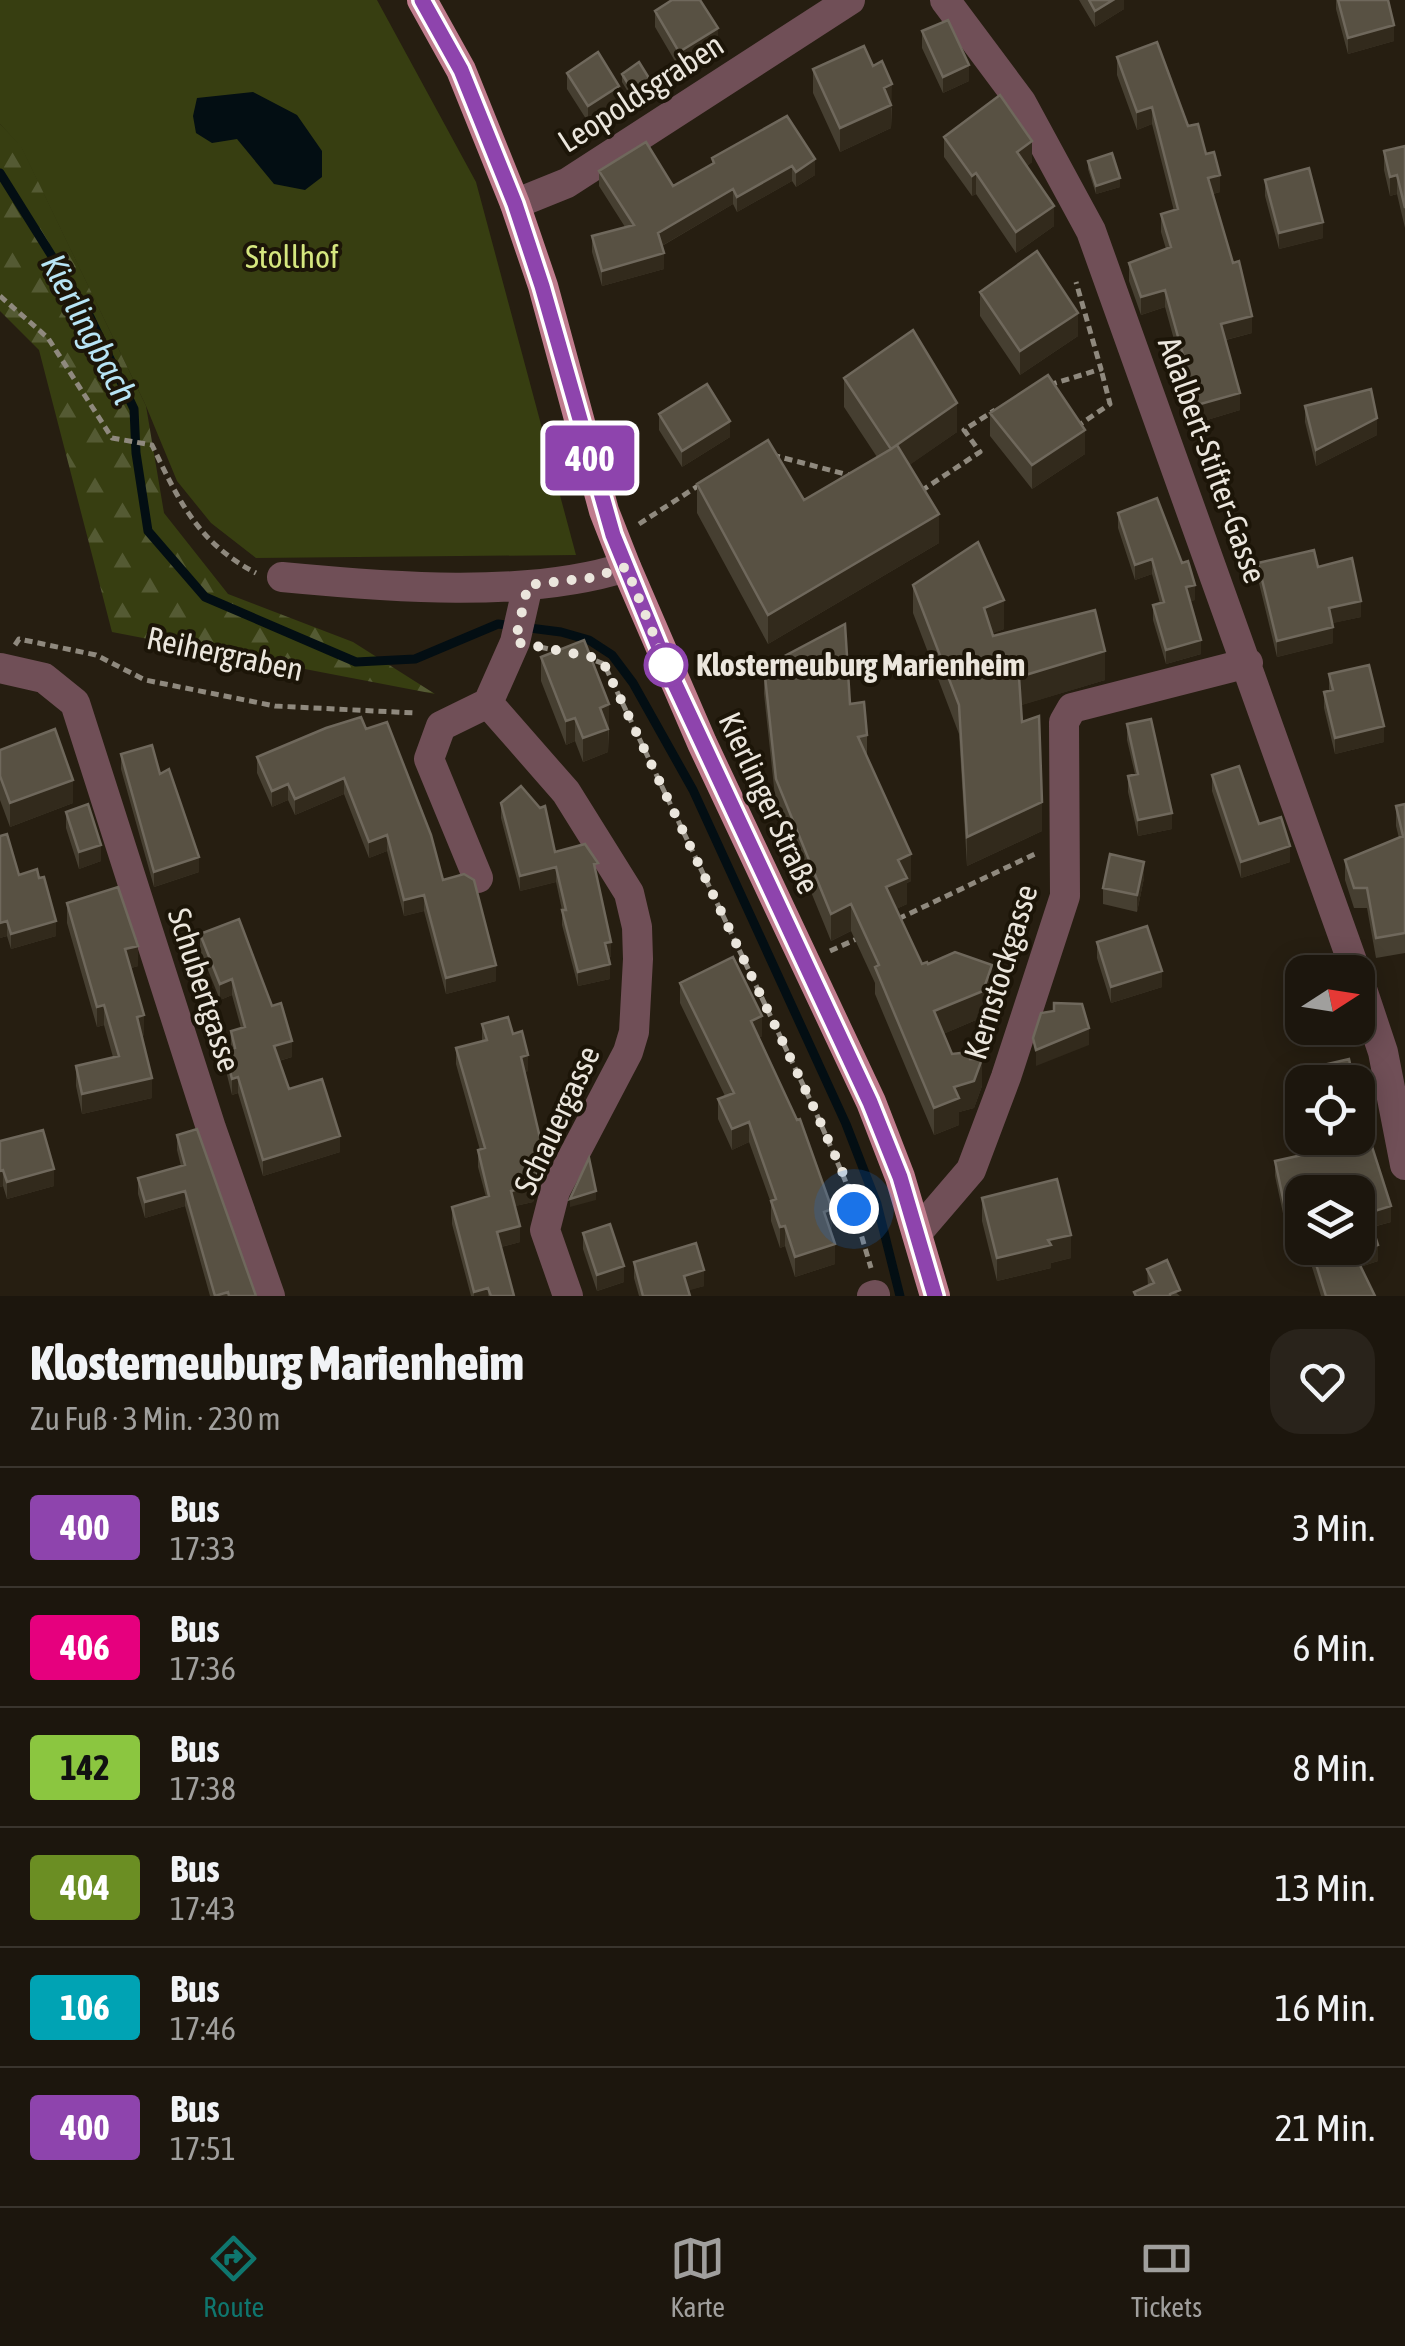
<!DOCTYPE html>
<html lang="de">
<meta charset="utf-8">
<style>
:root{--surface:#1c160d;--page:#29231b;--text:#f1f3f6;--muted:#a09f9d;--line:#3a352e;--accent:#0f766e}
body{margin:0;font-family:"Asap Condensed",sans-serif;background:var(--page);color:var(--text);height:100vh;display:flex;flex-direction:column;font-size:38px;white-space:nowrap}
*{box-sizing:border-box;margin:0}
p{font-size:32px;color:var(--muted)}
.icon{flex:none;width:55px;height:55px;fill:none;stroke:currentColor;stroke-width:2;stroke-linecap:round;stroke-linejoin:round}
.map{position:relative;height:1296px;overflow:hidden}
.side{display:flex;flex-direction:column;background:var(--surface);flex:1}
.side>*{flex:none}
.badge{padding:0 20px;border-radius:8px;font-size:35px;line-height:65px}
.needle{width:65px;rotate:78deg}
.tools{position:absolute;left:1285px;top:955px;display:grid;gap:20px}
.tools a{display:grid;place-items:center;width:90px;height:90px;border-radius:20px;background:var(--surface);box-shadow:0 5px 25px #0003,0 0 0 2px var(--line);font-size:50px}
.you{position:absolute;width:50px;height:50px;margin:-25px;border:8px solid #fff;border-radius:50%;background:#1a73e8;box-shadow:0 0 0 15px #1a73e833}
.map>.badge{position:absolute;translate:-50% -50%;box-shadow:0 0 0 5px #fff}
.round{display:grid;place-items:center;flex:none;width:105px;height:105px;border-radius:30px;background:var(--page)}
.headline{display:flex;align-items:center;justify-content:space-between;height:170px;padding:0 30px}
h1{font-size:48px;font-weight:800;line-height:75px}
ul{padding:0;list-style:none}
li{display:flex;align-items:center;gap:30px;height:120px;padding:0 30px;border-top:2px solid var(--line)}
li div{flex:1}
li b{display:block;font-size:38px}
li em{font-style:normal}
li .badge{min-width:110px;font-weight:700;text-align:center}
.tabs{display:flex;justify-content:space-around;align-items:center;height:140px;border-top:2px solid var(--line);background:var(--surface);font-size:28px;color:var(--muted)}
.tabs a{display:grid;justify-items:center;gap:5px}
.tabs .selected{color:var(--accent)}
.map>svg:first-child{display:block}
</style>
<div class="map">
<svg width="1405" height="1296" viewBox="0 0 1405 1296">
<defs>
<pattern id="forest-firs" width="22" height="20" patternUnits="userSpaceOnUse" patternTransform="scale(2.5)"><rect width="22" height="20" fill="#373e11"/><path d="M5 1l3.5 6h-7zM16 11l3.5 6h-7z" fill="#545a33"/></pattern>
</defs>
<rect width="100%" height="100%" fill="#261e11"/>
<!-- green -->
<path fill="#373e11" d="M0 0H377L476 182 576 555 256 558 211 523 177 481 146 406 21 147 0 124Z"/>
<!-- forest -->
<path fill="url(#forest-firs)" d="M0 124 21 146 146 406 164 513 228 594 353 642 435 694 112 632 39 350 0 311Z"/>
<!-- water -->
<path fill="#030e13" d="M253 92 297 115 322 151V177L305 190 274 184 237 139 212 143 196 133 193 116 197 98Z"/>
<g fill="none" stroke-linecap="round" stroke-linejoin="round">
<!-- stream -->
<path stroke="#030e13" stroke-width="9" d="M0 173 90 317 134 409 136 453 148 531 205 597 356 662 415 659 498 624 561 632 589 640 612 655 633 683 693 790 846 1124 877 1204 900 1296"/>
<!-- path -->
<path stroke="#8f897e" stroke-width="5" stroke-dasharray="8 5" stroke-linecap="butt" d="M0 296 48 338 112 438 152 445C179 501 198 543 256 573
M1049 385 1101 369 1076 282
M1076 427 1110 404 1101 369
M772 455 853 476
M921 491 980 452 964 430 995 410
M639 524 701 484
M15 645 19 639 96 655 145 680 275 706 415 713
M540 647 563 652
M584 656 604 664 814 1108 845 1180 871 1268
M898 919 1037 853
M830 951 861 937"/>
<!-- minor -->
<path stroke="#704f57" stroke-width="30" d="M945 0 1021 102 1091 231 1356 972
M515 204 567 183 850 0
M282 577C387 587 526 599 626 567
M528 585 515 642 488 703 566 792 629 893 637 927 638 959 634 1032 628 1052 555 1191 545 1230 568 1296
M0 668 44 678 75 703 211 1128 270 1296
M478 878 429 759 441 726 488 703
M1358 977 1383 1052 1405 1165
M917 1233 971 1170 1006 1077 1065 896 1064 722 1072 708 1248 663
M872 1296 875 1295"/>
<!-- major -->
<path stroke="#c07d8e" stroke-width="30" d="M422 0 461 70 515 204 543 286 604 511 626 567 702 743 871 1102 900 1177 935 1296"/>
</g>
<!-- wall -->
<path fill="#463f31" d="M1079 0H1124V9L1095 27Z
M1336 0H1388L1394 41 1348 54 1336 9Z
M655 11 718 44 679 68 655 27Z
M922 31 969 81 943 93 922 48Z
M1117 57 1188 126 1206 154 1220 192 1213 194 1252 333 1226 340 1240 410 1197 423 1165 307 1141 315 1129 281V263L1166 249 1161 232V214L1174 211 1152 124 1137 130 1117 75Z
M813 69 892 108 891 128 840 152 813 93Z
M567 73 619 102 588 122 567 89Z
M622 74 657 99 639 110 622 82Z
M787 116 815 175 796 187 792 181 737 212 733 204 662 246 664 269 602 286 592 252V236L625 227 599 186V171L673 186 712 164V158Z
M944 137 1032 162 1027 166 1054 226 1016 253 976 194 972 196 944 157Z
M1405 146V228L1397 194 1390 196 1384 170V151Z
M1088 161 1120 187 1096 194 1088 169Z
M1265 180 1323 238 1279 249 1265 196Z
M980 292 1078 336 1020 375 980 316Z
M844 378 957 432 909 465 939 543 768 644 697 513V484L804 500 877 457 844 407Z
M1305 406 1377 435 1316 466 1305 422Z
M990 413 1085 454 1032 489 990 436Z
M659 414 730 437 682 467 659 430Z
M1118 513 1195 600 1190 601 1201 654 1166 664 1153 620V605L1160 603 1152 574 1135 580 1118 528Z
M1258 563 1318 567 1361 617 1332 623 1333 643 1277 657 1258 579Z
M913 585 1004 629 993 633V636L1105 680 1021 705 1022 722 1042 831 967 866 959 734 913 613Z
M541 657 609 728 608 752 583 762 575 741 566 745 541 681Z
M764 667 850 704 867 735V757L911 881 907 883V904L896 909 922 964H928L992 992 983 1017 943 1034 952 1054 970 1059 982 1086 974 1108 959 1112V1125L934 1135 875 994V983L851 931 831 941 776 806 764 694Z
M1329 674 1384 742 1335 754 1324 708V692L1329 691Z
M1127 724 1172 829 1138 836 1128 792V776L1135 774 1127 740Z
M366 729 443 880 496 981 446 994 424 911 404 916 387 851 369 858 344 794 295 815 288 800 272 807 257 773V757Z
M0 750 73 803 10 827 0 800Z
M121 754 160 774 199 872 154 887 121 769Z
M1212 775 1259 824 1290 862 1241 878 1212 791Z
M501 803 555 852 597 878 611 957H609L610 979 578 986 562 925V910L556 882 520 891 501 818Z
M1405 804V953L1376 958 1367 908H1354L1345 880V860L1399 838 1396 826V806Z
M66 812 101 861 79 869 66 828Z
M19 875 56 936 11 949 7 936 0 938Z
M1144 878 1137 912 1103 904V888Z
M67 903 138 966 131 968 144 1035 142 1036 152 1098 82 1114 76 1086V1066L113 1057 104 1025 97 1027 67 923Z
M200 934 292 1057 279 1061 289 1089 340 1152 263 1176 238 1093 232 1095 225 1067V1051L231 1049V1031L241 1028 232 995 220 1000 200 950Z
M1097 942 1162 987 1111 1003 1097 958Z
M680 983 762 1036 759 1038 832 1229 830 1230 835 1264 795 1277 785 1246 780 1248 771 1221V1203L749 1142 732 1150 718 1119V1099L725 1096 680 1003Z
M482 1024 513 1034 528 1071 524 1072 544 1171 533 1202 515 1206 520 1242 501 1247 514 1296H471L452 1224V1207L486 1197 478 1167V1150H480L456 1064V1048L482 1041Z
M1365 1131 1391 1222 1373 1227 1378 1261 1360 1267 1375 1296H1321L1306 1248H1358L1302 1192V1235L1297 1216 1284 1218 1275 1176V1161L1316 1152 1313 1138H1358Z
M177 1135 256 1296H210L185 1206 145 1218 138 1194V1178L181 1166 177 1150Z
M0 1141 54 1186 7 1199 3 1186 0 1187Z
M982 1198 1071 1258 1051 1263V1268L997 1281 982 1221Z
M583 1233 624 1282 597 1291 583 1249Z
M634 1262 704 1286 688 1290 690 1296H639L634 1278Z
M1147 1269 1180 1296H1134V1292L1148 1286Z"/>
<!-- shaded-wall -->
<path fill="#322a1c" d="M1113 0H1124V9L1095 27V11Z
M1394 25V41L1348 54V38Z
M718 28V44L679 68V52Z
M969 65V81L943 93V77Z
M892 84 891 128 840 152V128L884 88Z
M619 86V102L588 122V106Z
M657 91V99L639 110V102Z
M1152 107V124L1137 130V112Z
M1032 141V162L1017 173V152Z
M815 159V175L796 187V172Z
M792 166V181L737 212V197Z
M976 173V194L972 196V176Z
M1220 175V192L1208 195V178Z
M1397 175V194L1390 196V177Z
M1120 178V187L1096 194V186Z
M733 189V204L658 248V233Z
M1054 206V226L1016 253V232Z
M1323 222V238L1279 249V233Z
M664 253V269L602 286V271Z
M1165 290V307L1141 315V297Z
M1078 313V336L1020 375V351Z
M1252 316V333L1221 341V324Z
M1240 393V410L1197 423V405Z
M957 403V432L891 478V449Z
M1377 418V435L1316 466V450Z
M730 421V437L682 467V451Z
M1085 430V454L1032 489V465Z
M939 514V543L768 644V615Z
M1152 559V574L1135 580V565Z
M1195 585V600L1186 602V587Z
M1004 600V629L984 637V608Z
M1361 601V617L1329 624V608Z
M1333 627V643L1277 657V641Z
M1201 640V654L1166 664V650Z
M1105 651V680L1019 706V677Z
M609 704V728L600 732V708Z
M575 718V741L566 745V721Z
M1384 726V742L1335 754V738Z
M608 729V752L583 762V738Z
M344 778V794L295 815V799Z
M73 780V803L10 827V803Z
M288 784V800L272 807V791Z
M1042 802V831L967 866V837Z
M1172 813V829L1138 836V820Z
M387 835V851L369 858V842Z
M101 845V861L79 869V852Z
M1290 846V862L1241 878V862Z
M911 854V881L907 883V904L886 914V887L898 860Z
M199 857V872L154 887V872Z
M1144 862V878L1137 912V895Z
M556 867V882L520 891V876Z
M424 895V911L404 916V900Z
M851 904V931L831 941V914Z
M7 921V936L0 938V923Z
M56 921V936L11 949V934Z
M611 942V957L605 958V943Z
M138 946V966L125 970V949Z
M610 964V979L578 986V972Z
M496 965V981L446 994V978Z
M992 965V992L983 1017 934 1038V1011Z
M1162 971V987L1111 1003V987Z
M232 979V995L220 1000V984Z
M104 1005V1025L97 1027V1007Z
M144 1015V1035L137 1037V1017Z
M762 1016V1036L751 1042V1021Z
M1089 1028V1045L1036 1066V1050Z
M292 1041V1057L274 1062V1046Z
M528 1055V1071L521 1073V1057Z
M982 1059V1086L974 1108 959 1112V1125L934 1135V1108Z
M238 1077V1093L232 1095V1079Z
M152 1078V1098L82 1114V1094Z
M749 1122V1142L732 1150V1129Z
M340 1136V1152L263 1176V1160Z
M544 1155V1171L533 1202 511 1207V1191Z
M54 1169V1186L7 1199V1182Z
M3 1170V1186L0 1187V1171Z
M185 1191V1206L145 1218V1202Z
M596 1191V1200L570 1207V1199Z
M1297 1200V1216L1284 1218V1203Z
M1391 1206V1222L1368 1228V1213Z
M832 1209V1229L824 1232V1212Z
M520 1226V1242L497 1248V1232Z
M785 1226V1246L780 1248V1227Z
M1071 1235V1258L1051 1263V1268L997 1281V1258L1048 1240Z
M835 1244V1264L795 1277V1257Z
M1378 1245V1261L1354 1269V1253Z
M624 1266V1282L597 1291V1275Z
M704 1270V1286L684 1292V1276Z
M488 1288V1296H474V1292Z"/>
<!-- building -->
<path fill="#585143" stroke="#6f685c" stroke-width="2.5" d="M672 0H700L718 28 679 52 655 11Z
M1089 0H1113L1095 11Z
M1338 0H1388L1394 25 1348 38Z
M948 20 969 65 943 77 922 31Z
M1157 42 1188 126 1198 124 1206 154 1214 152 1220 175 1208 178 1233 263 1239 261 1252 316 1221 324 1240 393 1197 405 1165 290 1141 297 1129 263 1171 247 1161 214 1178 209 1152 107 1137 112 1117 57Z
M864 46 873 66 882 61 892 84 884 88 891 105 840 128 813 69Z
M598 52 619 86 588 106 567 73Z
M639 62 657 91 639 102 622 74Z
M1000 95 1032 141 1017 152 1054 206 1016 232 976 173 972 176 944 137Z
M787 116 815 159 796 172 792 166 737 197 733 189 658 233 664 253 602 271 592 236 634 225 599 171 646 142 673 186 714 163 712 158Z
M1405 146V208L1397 175 1390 177 1384 151Z
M1112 153 1120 178 1096 186 1088 161Z
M1309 168 1323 222 1279 233 1265 180Z
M1037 251 1078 313 1020 351 980 292Z
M913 330 957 403 891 449 897 445 939 514 768 615 697 484 768 440 804 500 891 449 844 378Z
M1048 375 1085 430 1032 465 990 413Z
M707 384 730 421 682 451 659 414Z
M1371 389 1377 418 1316 450 1305 406Z
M1157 498 1182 563 1188 561 1195 585 1186 587 1201 640 1166 650 1153 605 1164 602 1152 559 1135 565 1118 513Z
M978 542 1004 600 984 608 993 636 1095 610 1105 651 1019 677 1022 722 1039 716 1042 802 967 837 959 705 913 585Z
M1314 550 1318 567 1352 558 1361 601 1329 608 1333 627 1277 641 1258 563Z
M845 624 850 704 864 702 867 735 858 737 911 854 898 860 907 878 886 887 922 964 927 962 928 964 955 952 992 965 983 991 934 1011 952 1054 970 1052V1059H982L974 1081 954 1087 959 1098 934 1108 875 967 879 965 851 904 831 914 776 779 764 667Z
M584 640 609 704 600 708 608 729 583 738 575 718 566 721 541 657Z
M1369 665 1384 726 1335 738 1324 692 1333 690 1329 674Z
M361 717 366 729 387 722 431 835 443 880 464 874 474 880 496 965 446 978 424 895 404 900 387 835 369 842 344 778 295 799 288 784 272 791 257 757 326 728Z
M1151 719 1172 813 1138 820 1128 776 1138 774 1127 724Z
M55 729 73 780 10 803 0 776V750Z
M152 745 160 774 169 769 199 857 154 872 121 754Z
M1239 766 1259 824 1281 817 1290 846 1241 862 1212 775Z
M521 786 540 808 545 806 555 852 585 844 598 863 594 864 611 942 605 943 610 964 578 972 562 910H566L556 867 520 876 501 803Z
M88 804 101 845 79 852 66 812Z
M1405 804V933L1376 938 1367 888H1354L1345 860 1403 836 1396 806Z
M7 834 19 875 37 869 39 878 44 877 56 921 11 934 7 921 0 923V836Z
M1110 854 1144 862 1137 895 1103 888Z
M118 887 138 946 125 949 144 1015 137 1017 152 1078 82 1094 76 1066 119 1056 104 1005 97 1007 67 903Z
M239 919 272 1006 281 1003 292 1041 274 1046 289 1089 322 1079 340 1136 263 1160 238 1077 232 1079 225 1051 235 1048 231 1031 245 1027 232 979 220 984 200 934Z
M1147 926 1162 971 1111 987 1097 942Z
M733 957 762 1016 751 1021 797 1120 800 1119 832 1209 824 1212 835 1244 795 1257 785 1226 780 1227 771 1201 776 1199 749 1122 732 1129 718 1099 734 1093 680 983Z
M1054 1003 1082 1004 1089 1028 1036 1050 1033 1038 1041 1013 1054 1011Z
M508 1017 513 1034 522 1031 528 1055 521 1057 544 1155 533 1186 511 1191 520 1226 497 1232 514 1296H491L488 1288 474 1292 452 1207 489 1196 478 1150 485 1148 456 1048 487 1040 482 1024Z
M1349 1059 1354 1082H1304L1302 1070Z
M1358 1099 1365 1131H1367L1391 1206 1368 1213 1378 1245 1354 1253 1375 1296H1326L1311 1248H1358V1192H1302V1219L1297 1200 1284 1203 1275 1161 1320 1151 1317 1138H1358Z
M197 1129 256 1296H229L228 1292 215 1296 185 1191 145 1202 138 1178 185 1165 177 1135Z
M43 1130 54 1169 7 1182 3 1170 0 1171V1141Z
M589 1158 596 1191 570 1199Z
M1057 1179 1071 1235 1048 1240 1051 1245 997 1258 982 1198Z
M610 1224 624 1266 597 1275 583 1233Z
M696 1243 704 1270 684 1276 690 1296H643L634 1262Z
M1167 1260 1180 1290 1170 1294V1296H1136L1134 1292 1154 1283 1147 1269Z"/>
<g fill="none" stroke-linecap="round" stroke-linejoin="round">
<defs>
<path id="line" d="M422 0 461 70 515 204 542 286 613 535 667 667 870 1102 900 1177 935 1296"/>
</defs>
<!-- line casing -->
<use href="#line" stroke="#fff" stroke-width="22"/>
<!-- line -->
<use href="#line" stroke="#8e44ad" stroke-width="15"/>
<!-- walk -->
<path stroke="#ebe6dd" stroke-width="10" stroke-dasharray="0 18" d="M666 665 626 567 590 578 528 585 515 642 596 658 604 664 814 1108 846 1180 854 1209"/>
</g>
<!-- markers -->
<circle fill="#fff" stroke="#8e44ad" stroke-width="5" cx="666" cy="665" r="20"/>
<g text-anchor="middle" stroke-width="8" stroke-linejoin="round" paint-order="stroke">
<!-- street labels -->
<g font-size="32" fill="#ebe6dd" stroke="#1c1508">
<text transform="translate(641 93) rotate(-33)" y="11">Leopoldsgraben</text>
<text transform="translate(1212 460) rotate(70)" y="11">Adalbert-Stifter-Gasse</text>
<text transform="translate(225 654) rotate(12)" y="11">Reihergraben</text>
<text transform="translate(769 803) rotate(65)" y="11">Kierlinger Straße</text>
<text transform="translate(1001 972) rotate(-73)" y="11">Kernstockgasse</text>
<text transform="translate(204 990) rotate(72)" y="11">Schubertgasse</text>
<text transform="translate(557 1120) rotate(-65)" y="11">Schauergasse</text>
</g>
<!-- park labels -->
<g font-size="32" fill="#d6e77f" stroke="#1c1508">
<text x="292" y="268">Stollhof</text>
</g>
<!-- stop labels -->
<g font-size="32" font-weight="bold" fill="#ebe6dd" stroke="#1c1508" text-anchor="start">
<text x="696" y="676">Klosterneuburg Marienheim</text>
</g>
<!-- water labels -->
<g font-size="35" font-style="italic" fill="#b7e4f5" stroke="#1c1508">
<text transform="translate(89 329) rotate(62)" y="12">Kierlingbach</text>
</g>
</g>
</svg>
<div class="tools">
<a><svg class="needle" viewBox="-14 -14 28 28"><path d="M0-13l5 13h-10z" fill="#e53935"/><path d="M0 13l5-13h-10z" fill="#a09f9d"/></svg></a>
<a><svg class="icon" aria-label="locate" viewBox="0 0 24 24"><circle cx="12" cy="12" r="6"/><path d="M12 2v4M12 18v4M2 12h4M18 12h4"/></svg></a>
<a><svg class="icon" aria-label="layers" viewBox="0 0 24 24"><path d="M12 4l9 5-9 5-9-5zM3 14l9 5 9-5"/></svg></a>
</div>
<div class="you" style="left:854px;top:1209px"></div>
<b class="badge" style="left:590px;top:458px;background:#8e44ad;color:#fff">400</b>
</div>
<section class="side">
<div class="headline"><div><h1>Klosterneuburg Marienheim</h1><p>Zu Fuß · 3 Min. · 230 m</p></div><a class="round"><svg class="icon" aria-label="heart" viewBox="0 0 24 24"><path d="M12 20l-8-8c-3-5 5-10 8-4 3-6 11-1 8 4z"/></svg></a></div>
<ul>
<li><span class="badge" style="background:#8e44ad;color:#fff">400</span><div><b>Bus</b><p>17:33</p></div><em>3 Min.</em></li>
<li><span class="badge" style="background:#e6007e;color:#fff">406</span><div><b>Bus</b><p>17:36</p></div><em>6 Min.</em></li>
<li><span class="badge" style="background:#8bc640;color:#111">142</span><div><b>Bus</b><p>17:38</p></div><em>8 Min.</em></li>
<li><span class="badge" style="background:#6b8e23;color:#fff">404</span><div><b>Bus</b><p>17:43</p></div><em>13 Min.</em></li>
<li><span class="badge" style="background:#00a3b4;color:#fff">106</span><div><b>Bus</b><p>17:46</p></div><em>16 Min.</em></li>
<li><span class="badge" style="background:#8e44ad;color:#fff">400</span><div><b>Bus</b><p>17:51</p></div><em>21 Min.</em></li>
</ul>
</section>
<nav class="tabs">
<a class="selected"><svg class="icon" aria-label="directions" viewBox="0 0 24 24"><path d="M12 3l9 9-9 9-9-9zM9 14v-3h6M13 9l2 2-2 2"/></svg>Route</a>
<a><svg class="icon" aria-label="map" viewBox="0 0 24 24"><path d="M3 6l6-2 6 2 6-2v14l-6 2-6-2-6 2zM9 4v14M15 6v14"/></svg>Karte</a>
<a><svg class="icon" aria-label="tickets" viewBox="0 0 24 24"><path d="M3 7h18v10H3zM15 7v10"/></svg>Tickets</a>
</nav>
